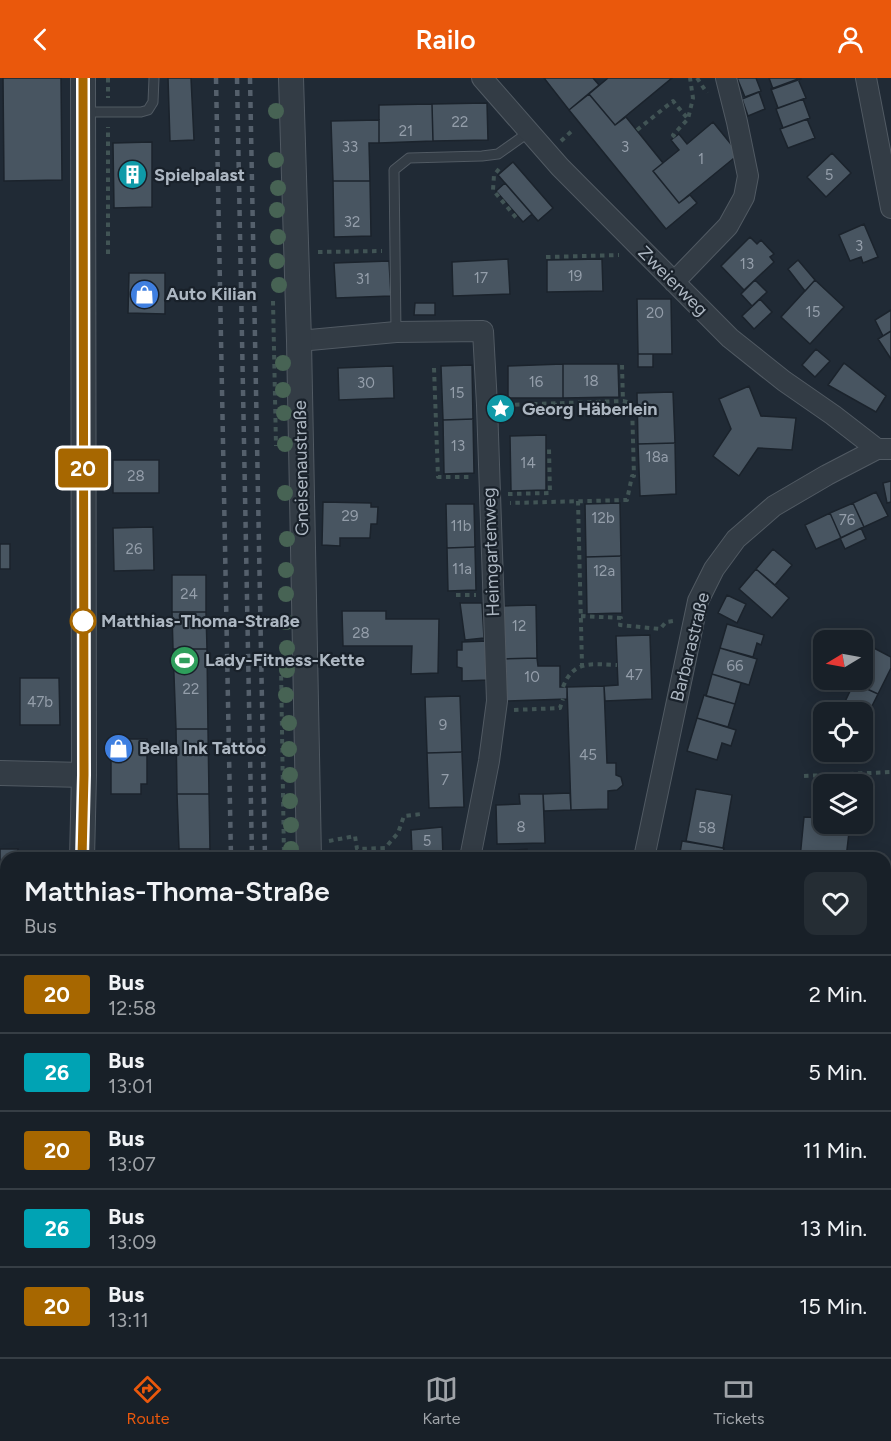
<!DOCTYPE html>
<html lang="de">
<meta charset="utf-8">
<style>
:root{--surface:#182028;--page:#252d34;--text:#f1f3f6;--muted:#9fa3a8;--line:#363e45;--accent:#ea580c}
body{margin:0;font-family:Figtree,sans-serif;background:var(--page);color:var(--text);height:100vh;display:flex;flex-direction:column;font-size:22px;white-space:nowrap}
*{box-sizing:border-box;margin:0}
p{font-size:20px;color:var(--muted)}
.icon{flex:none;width:33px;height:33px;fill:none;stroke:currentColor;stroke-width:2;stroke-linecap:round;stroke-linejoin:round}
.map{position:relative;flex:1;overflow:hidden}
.panel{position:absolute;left:0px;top:774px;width:891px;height:506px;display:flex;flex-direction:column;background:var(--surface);border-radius:18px 18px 0 0;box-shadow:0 3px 15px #0003,0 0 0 2px var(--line)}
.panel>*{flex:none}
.badge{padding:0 12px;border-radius:4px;font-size:21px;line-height:39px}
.needle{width:39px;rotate:260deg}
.fabs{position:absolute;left:813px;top:552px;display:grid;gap:12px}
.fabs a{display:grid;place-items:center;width:60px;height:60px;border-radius:12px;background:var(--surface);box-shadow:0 3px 15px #0003,0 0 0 2px var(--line);font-size:30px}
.map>.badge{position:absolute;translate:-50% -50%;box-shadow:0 0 0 3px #fff}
.round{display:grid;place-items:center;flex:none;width:63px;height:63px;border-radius:12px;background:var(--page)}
.headline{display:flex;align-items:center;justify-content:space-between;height:102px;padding:0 24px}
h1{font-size:28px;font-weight:600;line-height:45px}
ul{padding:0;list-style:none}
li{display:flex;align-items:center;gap:18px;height:78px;padding:0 24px;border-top:2px solid var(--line)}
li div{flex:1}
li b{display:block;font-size:22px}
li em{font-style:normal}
li .badge{min-width:66px;font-weight:700;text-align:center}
header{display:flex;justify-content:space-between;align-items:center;height:78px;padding:0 24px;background:var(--accent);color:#fff;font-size:27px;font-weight:600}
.tab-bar{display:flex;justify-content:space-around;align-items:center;height:84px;border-top:2px solid var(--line);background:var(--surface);font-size:16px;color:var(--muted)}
.tab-bar a{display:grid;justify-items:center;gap:3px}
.tab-bar .current{color:var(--accent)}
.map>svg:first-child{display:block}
</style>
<header><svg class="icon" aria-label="back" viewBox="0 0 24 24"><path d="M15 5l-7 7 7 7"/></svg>Railo<svg class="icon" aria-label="person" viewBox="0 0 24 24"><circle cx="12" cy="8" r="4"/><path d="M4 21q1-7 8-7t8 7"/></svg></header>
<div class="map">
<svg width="891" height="1279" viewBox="0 0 891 1279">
<rect width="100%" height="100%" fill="#202a35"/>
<!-- building -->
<path fill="#485561" stroke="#1b232c" stroke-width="1.5" d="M3 0H61L62 102 4 103Z
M168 0H191L194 62 170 63Z
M544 0H593L599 7 569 32Z
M608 0H672L615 47 589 16Z
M737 0H756L761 13 745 19Z
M769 0H800L801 1 773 11Z
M798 1 806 20 778 30 771 11Z
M759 14 765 31 748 38 742 21Z
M589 16 615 47 626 39 663 85 653 93 679 125 690 117 697 125 666 151 569 32Z
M803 21 810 40 783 50 776 31Z
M487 25 488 62 433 63 432 26Z
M432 26 433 63 379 65V27Z
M807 41 815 60 788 70 780 51Z
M379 42V65H369L370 103H333L331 43Z
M713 44 739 76 679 125 653 93 679 72 671 62 679 56 687 66Z
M152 64V129L114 130 113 65Z
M832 75 851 95 826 119 807 99Z
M513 84 553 130 538 143 498 97Z
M333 103H370L371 158 334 159Z
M505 105 532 136 523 144 496 113Z
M864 146 878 179 863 185 861 179 850 183 839 157Z
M750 159 757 166 761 162 774 176 770 179 774 184 744 212 721 188Z
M508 181 510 216 453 218 452 184Z
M602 181 603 213 547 214V182Z
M798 182 815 202 805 213 788 191Z
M389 183 391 218 336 220 334 185Z
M129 195H165V236L128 235Z
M755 202 767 214 752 228 741 216Z
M815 202 844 229 810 266 781 239Z
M637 221H671L672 276H638Z
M760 221 772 234 754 251 742 238Z
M415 225H435V237H414Z
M891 232V253L883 258 875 242Z
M891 253V281L878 261Z
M816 271 830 283 815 299 802 287Z
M638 276H653V289H638Z
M844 285 886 318 876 334 828 307Z
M563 286V320H508V288Z
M563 286H618L619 319 563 320Z
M472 287 473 341 443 342 441 288Z
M393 288 394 320 339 322 338 290Z
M749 308 761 338 796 340 792 372 758 370 739 398 713 378 731 351 719 321Z
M673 314 675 365 638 366 637 315Z
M473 341 474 395 444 396 443 342Z
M546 357V412L511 413 510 358Z
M675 365 676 416 640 418 638 366Z
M113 382H159V415H113Z
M891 403V424L887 425 883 405Z
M876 414 888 438 864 449 853 425Z
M323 424 371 425V429H378L377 446H371L370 460H340V468L322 467Z
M620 425 621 478 586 479 585 426Z
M853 425 864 449 841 460 830 435Z
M446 426H474L475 469 447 470Z
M830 435 841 460 816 471 805 447Z
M153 449 154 492 114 493 113 450Z
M861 450 866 461 845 471 840 460Z
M0 466H10V491H0Z
M475 469 476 512 448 513 447 470Z
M773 471 792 487 775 507 756 491Z
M621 478 622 535 587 536 586 479Z
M756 491 789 520 772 540 739 511Z
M172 497H206V534H172Z
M727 517 746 526 737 545 718 535Z
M460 525H482L484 560 465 562Z
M536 527 537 580 503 581 502 528Z
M342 533H386V541H439L438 595 411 596 412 568H343Z
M172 534H206L207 571H173Z
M727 546 764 557 761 567 757 565 753 579 720 570Z
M650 557 652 621 605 623 604 608 618 607 616 558Z
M488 563 489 602 462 603V590L457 589V572H462V564Z
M872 569 891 579V590L878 616 854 605 856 602H862V587Z
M720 570 757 581 749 607 712 596Z
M173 571H207L208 651H176Z
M537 580 538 588H560V609H567V621L505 623 503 581Z
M712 596 741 605 735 626 706 618Z
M20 600H59L60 647H20Z
M854 605 878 616 862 648V634H840Z
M604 608 607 685H616V697L621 699 623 707 617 712 608 713V731L571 732 567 609Z
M704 617 735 626 728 649 697 640Z
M460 618 462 674 427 675 425 619Z
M697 640 736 652 731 668 722 665 717 682 687 673Z
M176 651H208L209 716H177Z
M111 661H147V706H141V716H111Z
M462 674 464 729 429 730 427 675Z
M696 711 732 717 723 770 686 763Z
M570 715 571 732 544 733 543 716Z
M177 716H209L210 771H179Z
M519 716H543L545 765 497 766 496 727 520 726Z
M804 739 824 740V746H850L846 780H800Z
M442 749 443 780H378L376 778 412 775 411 752Z
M682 763 724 770 722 780H679Z
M0 771H18V780H6V917H0Z
M179 771H210V780H179Z
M527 771V780H496V774Z
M6 954V993L2 994 0 977V955Z
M6 1157V1214H0V1176H3L2 1158Z
M891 1252V1279H852L850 1274H885V1254Z
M109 1274H127V1279H110Z
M345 1274H386V1276H390V1279H345Z
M461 1274H511L512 1279H462Z
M561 1274H622L621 1279H560Z
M729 1274H762L763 1279H730Z"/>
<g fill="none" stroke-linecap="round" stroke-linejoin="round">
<defs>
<path id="service" d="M85 34H141L148 32 153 24 154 0
M396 254 394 92 409 80 482 78 498 76 529 54
M0 1225H6"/>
<path id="minor" d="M482 0 560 89 730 260 784 303 833 337 877 371H891
M866 0 891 130
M674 204 728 148 744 119 748 98 737 44 726 0
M299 263 396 254 483 253 487 327 497 623 489 683 470 780
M644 780 698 523 714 491 736 461 774 428 827 397 877 371
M795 1274 796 1279
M533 1279 535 1274"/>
<path id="tertiary" d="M291 0 299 263 309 780
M0 695 84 697
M82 780 84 697 83 0
M79 1274V1279
M319 1274V1279"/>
</defs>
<!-- service casing -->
<use href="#service" stroke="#515a63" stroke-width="11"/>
<!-- minor casing -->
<use href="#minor" stroke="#515a63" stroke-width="22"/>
<!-- tertiary casing -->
<use href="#tertiary" stroke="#515a63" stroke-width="26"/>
<!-- path -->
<path stroke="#415455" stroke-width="4" stroke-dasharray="4.5 4.5" stroke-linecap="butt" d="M108 0V20
M697 0 707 15
M637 52 673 23 688 41
M675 59 673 57 688 41 693 20 690 0
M561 63 574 51
M499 91 494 97 493 112 518 142
M318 174 382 173
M108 176V49
M546 179 619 177
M273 223 276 368
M622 287 623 323
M434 290 438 399H470
M555 325 556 335
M506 327 623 323 632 325 634 398H632L627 422 510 425
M508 416 550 415 549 371
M578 423 582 587
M456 517H476
M581 538 621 540 620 547 660 551 666 544 673 543
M281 589 284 780
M563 609C573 582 592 586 617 587
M514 632 560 630 563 621
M804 698 891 694
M329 763 355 758 357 771 385 770 398 755 404 738 421 736
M885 873 891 874
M407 1274V1279
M450 1274V1279"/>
<!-- service -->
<use href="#service" stroke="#333c45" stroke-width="9"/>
<!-- minor -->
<use href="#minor" stroke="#333c45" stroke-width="20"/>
<!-- tertiary -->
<use href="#tertiary" stroke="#333c45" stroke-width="24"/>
<!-- rail -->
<path stroke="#55606c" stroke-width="4.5" stroke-dasharray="6 6" stroke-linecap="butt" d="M216 0 231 780
M237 0 252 780
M250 0 265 780
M241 1274V1279
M262 1274V1279
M275 1274V1279"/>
</g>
<!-- trees -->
<g fill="#476354">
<circle cx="276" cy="33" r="8"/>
<circle cx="276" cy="82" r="8"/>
<circle cx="278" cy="110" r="8"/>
<circle cx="277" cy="132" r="8"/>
<circle cx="278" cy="159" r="8"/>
<circle cx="277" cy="183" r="8"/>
<circle cx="279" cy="207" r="8"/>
<circle cx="283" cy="285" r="8"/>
<circle cx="283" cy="312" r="8"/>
<circle cx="284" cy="335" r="8"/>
<circle cx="285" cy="366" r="8"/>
<circle cx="285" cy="415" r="8"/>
<circle cx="287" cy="461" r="8"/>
<circle cx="286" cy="492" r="8"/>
<circle cx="286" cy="516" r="8"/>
<circle cx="286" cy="544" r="8"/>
<circle cx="287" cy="570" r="8"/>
<circle cx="287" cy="592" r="8"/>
<circle cx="286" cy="617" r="8"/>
<circle cx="289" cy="645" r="8"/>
<circle cx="289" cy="671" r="8"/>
<circle cx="290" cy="697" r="8"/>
<circle cx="290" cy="723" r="8"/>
<circle cx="291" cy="747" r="8"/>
<circle cx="291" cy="771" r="8"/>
</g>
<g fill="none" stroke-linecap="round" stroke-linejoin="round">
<defs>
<path id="line" d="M82 780 84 697 83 0"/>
</defs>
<!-- line casing -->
<use href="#line" stroke="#fff" stroke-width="14"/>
<!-- line -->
<use href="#line" stroke="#a76700" stroke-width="9"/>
</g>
<!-- icons -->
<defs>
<symbol id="building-disc" viewBox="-11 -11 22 22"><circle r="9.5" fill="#0f9aa8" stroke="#19212a"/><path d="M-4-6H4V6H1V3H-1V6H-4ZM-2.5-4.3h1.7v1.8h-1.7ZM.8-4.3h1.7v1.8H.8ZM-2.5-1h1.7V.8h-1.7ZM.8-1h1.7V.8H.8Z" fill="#fff"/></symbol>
<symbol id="shop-disc" viewBox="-11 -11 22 22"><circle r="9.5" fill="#3f7fe0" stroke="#19212a"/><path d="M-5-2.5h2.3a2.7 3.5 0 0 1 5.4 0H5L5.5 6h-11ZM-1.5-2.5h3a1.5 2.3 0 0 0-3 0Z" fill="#fff"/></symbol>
<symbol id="sight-disc" viewBox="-11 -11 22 22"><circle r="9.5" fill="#0f9aa8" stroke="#19212a"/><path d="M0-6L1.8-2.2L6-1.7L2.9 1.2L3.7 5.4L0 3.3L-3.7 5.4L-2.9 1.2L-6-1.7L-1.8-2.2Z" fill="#fff"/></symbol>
<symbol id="stadium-disc" viewBox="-11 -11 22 22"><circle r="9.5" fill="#2e9e5b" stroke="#19212a"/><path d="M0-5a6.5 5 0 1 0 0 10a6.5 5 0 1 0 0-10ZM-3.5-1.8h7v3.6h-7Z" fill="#fff"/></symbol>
</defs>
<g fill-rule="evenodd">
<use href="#building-disc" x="116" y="80" width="33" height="33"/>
<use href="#shop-disc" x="128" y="200" width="33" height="33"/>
<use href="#sight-disc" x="484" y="314" width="33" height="33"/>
<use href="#stadium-disc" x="168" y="566" width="33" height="33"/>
<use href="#shop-disc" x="102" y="654" width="33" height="33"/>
</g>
<!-- markers -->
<circle fill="#fff" stroke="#a76700" stroke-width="3" cx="83" cy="543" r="12"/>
<g text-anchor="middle" stroke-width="4.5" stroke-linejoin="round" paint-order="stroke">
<!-- number labels -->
<g font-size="15" fill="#949eaa">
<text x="460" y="49">22</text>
<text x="406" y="58">21</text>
<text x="350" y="74">33</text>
<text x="625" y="74">3</text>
<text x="701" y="86">1</text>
<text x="829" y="102">5</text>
<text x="352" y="149">32</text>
<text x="859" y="173">3</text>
<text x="747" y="191">13</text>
<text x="575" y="203">19</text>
<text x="481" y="205">17</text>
<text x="363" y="206">31</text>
<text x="813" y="239">15</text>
<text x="655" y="240">20</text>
<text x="591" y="308">18</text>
<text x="536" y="309">16</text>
<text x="366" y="310">30</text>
<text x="457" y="320">15</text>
<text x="458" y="373">13</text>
<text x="657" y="384">18a</text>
<text x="528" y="390">14</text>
<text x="136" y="403">28</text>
<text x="350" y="443">29</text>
<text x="603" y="445">12b</text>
<text x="847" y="447">76</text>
<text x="461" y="453">11b</text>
<text x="134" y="476">26</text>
<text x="462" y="496">11a</text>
<text x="604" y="498">12a</text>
<text x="189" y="521">24</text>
<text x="519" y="553">12</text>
<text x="361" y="560">28</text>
<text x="735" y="593">66</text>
<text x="634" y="602">47</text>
<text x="532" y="604">10</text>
<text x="191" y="616">22</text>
<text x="40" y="629">47b</text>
<text x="443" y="652">9</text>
<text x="588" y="682">45</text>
<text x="445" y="707">7</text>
<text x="521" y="754">8</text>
<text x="707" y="755">58</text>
<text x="427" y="768">5</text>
</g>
<!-- poi labels -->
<g font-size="18" font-weight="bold" fill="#adb7c2" stroke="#19212a" text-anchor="start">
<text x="154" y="103">Spielpalast</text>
<text x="166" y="222">Auto Kilian</text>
<text x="522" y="337">Georg Häberlein</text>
<text x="205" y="588">Lady-Fitness-Kette</text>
<text x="139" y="676">Bella Ink Tattoo</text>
</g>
<!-- street labels -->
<g font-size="18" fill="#adb7c2" stroke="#19212a">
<text transform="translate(673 203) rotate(45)" y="6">Zweierweg</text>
<text transform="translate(301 390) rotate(-91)" y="6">Gneisenaustraße</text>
<text transform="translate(491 474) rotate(-92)" y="6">Heimgartenweg</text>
<text transform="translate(690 569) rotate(-76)" y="6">Barbarastraße</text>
</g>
<!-- stop labels -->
<g font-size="18" font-weight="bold" fill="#adb7c2" stroke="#19212a" text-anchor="start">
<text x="101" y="549">Matthias-Thoma-Straße</text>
</g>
</g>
</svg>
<div class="fabs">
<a><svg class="needle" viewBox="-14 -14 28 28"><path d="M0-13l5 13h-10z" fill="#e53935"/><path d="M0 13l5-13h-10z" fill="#9fa3a8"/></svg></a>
<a><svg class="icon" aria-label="locate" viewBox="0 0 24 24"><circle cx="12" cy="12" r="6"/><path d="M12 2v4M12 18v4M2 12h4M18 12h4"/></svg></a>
<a><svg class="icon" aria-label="layers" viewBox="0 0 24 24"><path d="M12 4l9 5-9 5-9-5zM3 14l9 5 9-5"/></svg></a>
</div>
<b class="badge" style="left:83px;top:390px;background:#a76700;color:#fff">20</b>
<section class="panel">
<div class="headline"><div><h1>Matthias-Thoma-Straße</h1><p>Bus</p></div><a class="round"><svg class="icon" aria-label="heart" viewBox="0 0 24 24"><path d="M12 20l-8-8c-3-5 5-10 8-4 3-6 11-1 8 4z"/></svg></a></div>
<ul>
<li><span class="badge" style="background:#a76700;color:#fff">20</span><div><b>Bus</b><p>12:58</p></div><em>2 Min.</em></li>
<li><span class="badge" style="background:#00a3b4;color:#fff">26</span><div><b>Bus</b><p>13:01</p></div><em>5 Min.</em></li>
<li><span class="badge" style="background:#a76700;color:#fff">20</span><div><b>Bus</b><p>13:07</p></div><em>11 Min.</em></li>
<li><span class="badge" style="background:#00a3b4;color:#fff">26</span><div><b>Bus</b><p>13:09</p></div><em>13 Min.</em></li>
<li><span class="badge" style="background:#a76700;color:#fff">20</span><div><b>Bus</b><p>13:11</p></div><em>15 Min.</em></li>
</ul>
</section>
</div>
<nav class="tab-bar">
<a class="current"><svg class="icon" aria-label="directions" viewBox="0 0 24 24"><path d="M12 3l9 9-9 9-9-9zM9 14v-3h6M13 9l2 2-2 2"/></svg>Route</a>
<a><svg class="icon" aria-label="map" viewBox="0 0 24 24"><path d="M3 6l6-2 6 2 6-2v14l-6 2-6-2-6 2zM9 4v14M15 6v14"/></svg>Karte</a>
<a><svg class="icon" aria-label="tickets" viewBox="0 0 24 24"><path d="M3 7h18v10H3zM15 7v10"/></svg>Tickets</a>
</nav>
